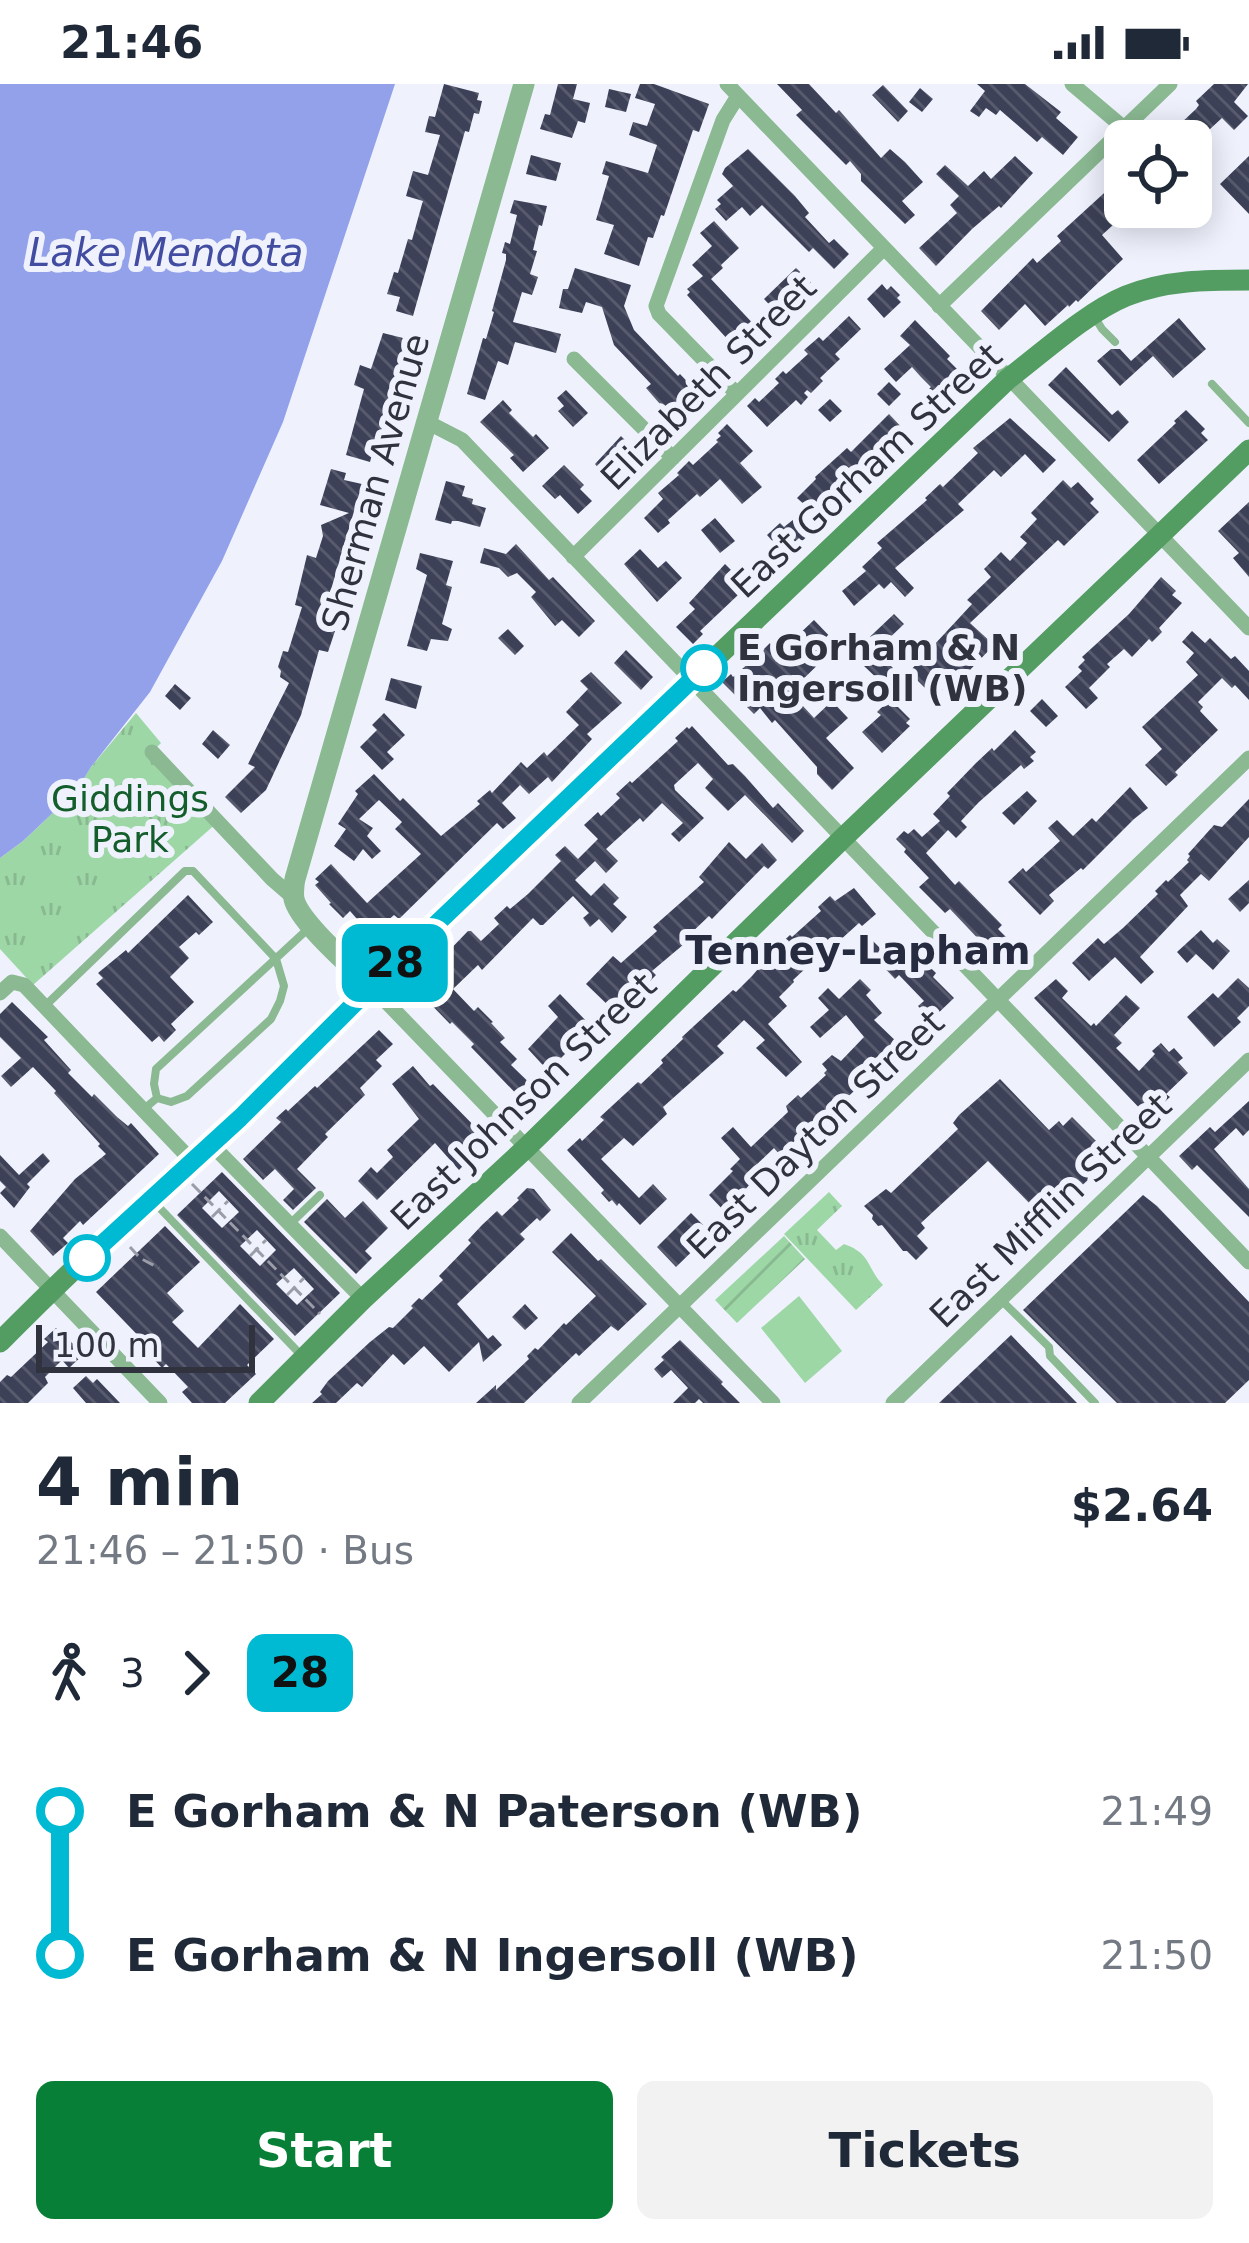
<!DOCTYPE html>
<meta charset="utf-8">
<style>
:root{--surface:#fff;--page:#f2f2f3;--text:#1f2937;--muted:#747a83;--accent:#087f36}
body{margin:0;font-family:"DejaVu Sans",sans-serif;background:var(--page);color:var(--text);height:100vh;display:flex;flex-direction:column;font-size:45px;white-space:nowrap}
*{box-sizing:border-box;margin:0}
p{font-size:39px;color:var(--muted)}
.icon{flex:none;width:66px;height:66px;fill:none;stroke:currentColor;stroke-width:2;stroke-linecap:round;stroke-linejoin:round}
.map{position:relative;height:1319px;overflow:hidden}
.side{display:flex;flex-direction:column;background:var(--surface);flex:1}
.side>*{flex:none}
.badge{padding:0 24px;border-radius:18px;font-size:42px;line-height:78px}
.buttons{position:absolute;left:1104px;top:36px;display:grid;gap:24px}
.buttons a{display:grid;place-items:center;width:108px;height:108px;border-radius:18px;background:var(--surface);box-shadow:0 6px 30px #0003;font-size:60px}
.scale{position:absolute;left:36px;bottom:30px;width:219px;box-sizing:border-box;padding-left:12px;border:6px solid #30333d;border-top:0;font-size:33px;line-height:42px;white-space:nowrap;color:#30333d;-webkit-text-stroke:9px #eff2fd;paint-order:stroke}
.map>.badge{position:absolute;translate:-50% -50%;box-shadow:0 0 0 6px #fff}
.legs{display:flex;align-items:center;gap:18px;height:132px;padding:0 36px;font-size:39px}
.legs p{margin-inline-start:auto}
.summary{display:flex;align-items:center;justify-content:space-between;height:204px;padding:0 36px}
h1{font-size:66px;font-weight:800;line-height:90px}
.cta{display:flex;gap:24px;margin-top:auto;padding:24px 36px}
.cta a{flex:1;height:138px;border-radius:18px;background:var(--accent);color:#fff;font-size:48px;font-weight:800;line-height:138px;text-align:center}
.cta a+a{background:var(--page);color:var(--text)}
ul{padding:0 36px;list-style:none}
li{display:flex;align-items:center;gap:42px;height:144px;font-size:45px}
li i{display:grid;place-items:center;width:18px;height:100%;margin:0 15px;background:currentColor}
li i::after{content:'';width:30px;height:30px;margin:-15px;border:9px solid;border-radius:50%;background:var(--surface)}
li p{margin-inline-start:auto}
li:first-child i{background:linear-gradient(#0000 50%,currentColor 0)}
li:last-child i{background:linear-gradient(currentColor 50%,#0000 0)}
.status{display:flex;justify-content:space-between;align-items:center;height:84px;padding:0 60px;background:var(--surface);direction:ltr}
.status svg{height:33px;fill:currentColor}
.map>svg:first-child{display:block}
</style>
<div class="status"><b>21:46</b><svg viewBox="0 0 49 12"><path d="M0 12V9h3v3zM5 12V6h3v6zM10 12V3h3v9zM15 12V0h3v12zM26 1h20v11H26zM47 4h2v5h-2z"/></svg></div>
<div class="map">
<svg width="1249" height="1319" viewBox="0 0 1249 1319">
<defs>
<pattern id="park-tufts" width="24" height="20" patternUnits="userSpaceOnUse" patternTransform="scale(3)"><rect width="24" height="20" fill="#9dd7a6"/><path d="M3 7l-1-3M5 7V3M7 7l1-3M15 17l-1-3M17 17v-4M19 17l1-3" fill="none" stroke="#88b990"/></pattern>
<pattern id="garden-furrows" width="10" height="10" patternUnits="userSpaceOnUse" patternTransform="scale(3)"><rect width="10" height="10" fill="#9dd7a6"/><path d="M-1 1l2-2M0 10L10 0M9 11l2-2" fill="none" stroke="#88b990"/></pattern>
<pattern id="building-back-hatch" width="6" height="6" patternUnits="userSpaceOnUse" patternTransform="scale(3)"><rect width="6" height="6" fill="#3c4157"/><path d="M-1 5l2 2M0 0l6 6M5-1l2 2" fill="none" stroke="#575b6d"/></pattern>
</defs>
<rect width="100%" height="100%" fill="#eff2fd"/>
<!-- grass -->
<path fill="#9dd7a6" d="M799 1212 842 1267 805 1299 761 1244Z"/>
<!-- park -->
<path fill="url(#park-tufts)" d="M136 629 161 659 152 668 218 738 33 901 0 865V774L23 757 77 706 91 683Z
M829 1108 842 1122 817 1146 836 1166 844 1160C872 1170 866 1183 883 1201L856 1226 784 1150Z"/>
<!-- garden -->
<path fill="url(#garden-furrows)" d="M784 1152 805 1175 737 1239 715 1216Z"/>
<!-- water -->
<path fill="#92a1e9" d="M0 0H395L283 338 222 477 150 608 91 683 77 706 23 757 0 774Z"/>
<!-- building -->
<path fill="url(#building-back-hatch)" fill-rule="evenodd" d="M444 0 479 9 477 16 482 17 479 30 474 29 469 48 465 47 413 232 396 227 400 213 387 210 394 188 398 189 408 155 412 156 422 120 423 117 406 112 413 87 428 91 440 51 425 48 429 32 435 33Z
M558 0H577L573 15 590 19 585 39 578 37 572 54 540 45 545 30 550 31Z
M640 0H654L709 20 699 48 693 46 664 132 661 131 653 154 648 153 639 182 604 170 614 141 596 136 609 92 602 90 606 77 648 89 657 61 629 51 633 38 647 42 655 20 635 14Z
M777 0H809L836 29 839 26 881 74 890 65 905 78 923 98 902 117 915 131 905 140 861 97V90L850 77 846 81 796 31 802 26Z
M977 0H1025L1061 28 1056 34 1078 53 1063 71 1042 53 1037 58 1000 26 996 31 986 24 979 33 970 27 985 7Z
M1214 0H1248L1234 18 1248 32 1234 46 1222 34 1197 57H1162L1196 25 1199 21 1196 17Z
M883 1 908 27 898 38 872 11Z
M920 4 933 15 922 28 909 18Z
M609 5 631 10 626 28 605 23Z
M748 65 795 112 809 129 805 133 829 159 834 155 849 170 834 185 813 164 809 168 762 121 750 132 742 123 726 137 715 125 721 120 717 116 733 102 722 90 725 84Z
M531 71 561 79 556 97 526 90Z
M1015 72 1033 89 1001 124 999 122 972 145 936 182 919 164 957 129 950 121 959 112 936 90 945 81 968 102 984 87 991 95Z
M1249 72V130L1220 100Z
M1125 90V114L1105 132 1113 141 1102 151 1123 175 1078 218 1076 216 1069 223 1068 221 1045 242 1025 220 999 246 981 227 1033 174 1037 179 1061 157 1057 152Z
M514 116 547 122 542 142 539 141 533 166 537 167 530 190 538 193 532 211 522 208 513 238 561 250 556 269 515 258 508 281 498 277 485 316 467 310 483 254 486 255 494 228 492 227 506 176V170L502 169 505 158 510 160 517 131 510 129Z
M714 137 739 164 721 181 723 184 711 195 760 247 741 270 687 211 690 208 687 205 703 192 692 181 712 162 700 149Z
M575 184 631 201 624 222 634 246 678 292 680 290 700 311 667 344 652 327 660 320 646 304 651 300 614 261 602 223 586 218 582 229 559 224 563 205H568Z
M796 184 811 198 792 217 795 221 781 233 764 215Z
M882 200 887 206 891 202 900 211 897 214 901 218 884 234 867 215Z
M849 232 861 245 835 270 840 275 820 294 823 297 811 309 807 306 804 309 808 313 801 321 796 316 767 343 747 322 755 314 759 318 779 299 775 295 783 287 786 290 808 270 804 266 819 253 823 257Z
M1179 234 1206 265 1173 294 1153 272 1120 302 1097 277 1111 265H1120L1131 277Z
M915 236 950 272 947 275 966 294 927 332 915 319 931 303 921 293 912 283 896 298 884 285 910 261 900 252Z
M383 249 407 255 396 292 402 294 387 346 382 344 381 348 378 347 370 378 346 371 364 305 354 301 360 281 371 285Z
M1066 283 1112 331 1118 326 1129 338 1109 358 1048 301Z
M889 298 901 310 889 322 877 310Z
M566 306 588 329 573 343 558 327 564 322 557 314Z
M830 315 842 327 830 338 818 326Z
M503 316 512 326 509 329 533 353 536 350 549 364 523 388 510 374 514 371 480 338Z
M1186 326 1205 345 1201 349 1208 356 1159 400 1137 376 1176 339 1174 337Z
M889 330 907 349 866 385 869 389 851 405 853 408 817 444 802 457 799 454 783 469 767 451 780 439 784 443 808 424 797 414 816 395 815 393 847 364 851 368Z
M1010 334 1056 376 1043 389 1025 370 1001 393 994 386 958 420 964 426 895 484 914 504 905 513 891 498 884 505 879 500 854 522 842 507 866 487 862 483 882 464 877 459 927 416 925 414 940 400 943 403 978 369 973 364Z
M727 340 753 367 740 379 762 403 742 420 720 395 700 413 697 410 668 436 670 439 658 449 644 434 663 415 658 409 679 391 677 389 689 377 693 381 718 358 716 356 721 352 718 349Z
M621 352 636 367 630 379 627 376 621 382 618 379 604 391 595 380Z
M564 381 584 401 580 405 592 417 578 430 560 411 555 415 542 402Z
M331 385 346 389 344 396 362 400 330 509 337 511 327 545 335 547 328 568 319 566 301 631 266 706 241 729 225 713 255 683 248 680 289 599 280 593 281 587 278 583 283 567 288 568 289 565 302 523 295 521 307 471 316 474 323 452 321 441 349 429 320 421Z
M1063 396 1071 404 1078 398 1094 415 1090 419 1099 428 1064 462 1058 456 970 539 994 561 967 589 963 586 935 614 909 588 972 520 967 516 991 493 984 485 1001 468 1010 477 1027 459 1020 453 1037 435 1031 429Z
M446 397 465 402 462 412 473 415 472 420 486 424 480 443 458 437H452L451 440 435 436Z
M1249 418V493L1233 474 1239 469 1218 447Z
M715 434 735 457 720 469 701 446Z
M516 460 549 496 553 493 595 537 579 553 562 536 555 542 531 513 536 508 517 489 508 493 499 484 480 479 484 464 506 470Z
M640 465 658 484 666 477 682 494 657 518 624 480Z
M420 469 453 477 446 501 452 503 442 540 452 545 448 557 431 555 427 567 407 562 427 491 416 485Z
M725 480 751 506 742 515 738 511 700 547 703 550 693 560 676 543 695 525 689 519Z
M1161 493 1176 507 1172 511 1182 519 1159 544 1162 548 1152 558 1149 555 1132 573 1124 565 1107 580 1110 583 1089 604 1098 614 1086 625 1065 603 1082 587 1078 583 1085 576 1082 573 1129 530Z
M894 530 904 540 879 564 886 571 883 574 897 588 884 601 864 582 867 576 857 565Z
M814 536 838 561 790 608 814 634 832 617 848 634 826 654 854 684 832 706 817 690V683L775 636 772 639 760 624 754 630 722 598 731 590 733 593 750 578 748 576 756 568 758 571 770 559 776 566 792 550 795 554Z
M508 545 524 562 515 571 498 554Z
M1192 547 1205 559 1210 554 1231 575 1235 572 1249 587V616L1235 601 1232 604 1222 594 1198 618 1203 623 1200 627 1218 646 1175 688 1178 691 1166 702 1145 681 1162 665 1142 643 1198 591 1186 578 1194 569 1182 558Z
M626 566 653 593 641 606 614 579Z
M591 588 622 619 587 650 592 655 552 698 548 693 529 710 520 701 502 719 516 734 503 745 497 739 399 835 394 831 371 851 350 827 343 834 329 820 331 819 315 801 319 798 315 795 331 780 367 819 421 770 395 745 402 738 379 716 359 735 373 744 367 752 381 767 372 775 363 765 354 777 334 762 346 745 338 740 358 710 355 707 374 690 400 717 403 714 441 752 480 720 477 717 490 706 492 709 521 678 527 684 544 668 547 672 579 641 566 628 588 605 580 597Z
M391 594 422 602 416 625 385 616Z
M175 600 191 614 180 626 165 612Z
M890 615 910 635 906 639 910 642 882 669 862 648 881 631 877 628Z
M1042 615 1058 632 1046 643 1030 627Z
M384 629 405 651 387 668 394 675 382 686 360 663 377 646 372 641Z
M692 642 728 681 733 680 745 692 773 724 778 719 804 747 792 759 745 711 728 727 705 704 713 695 698 679 674 701 675 706 704 734 679 758 671 750 683 739 662 719 643 738 640 734 606 765 618 777 606 789 595 777 575 796 591 812 604 799 619 814 613 820 627 833 612 849 599 835 590 843 583 834 589 829 573 812 543 841H540L533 834 482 886 478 881 453 905 474 927 478 923 493 938 491 939 505 954 500 958 517 975 511 981 539 1008 527 1021 471 963 474 960 452 938 450 940 417 906 446 880 441 875 468 847H471L481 857 499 840 494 834 507 822 510 825 528 810 561 777 555 771 565 762 578 775 598 755 584 741 598 728 601 732 620 714 616 710 630 697 632 699 678 657 675 654 687 643 689 645Z
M213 646 230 661 218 675 202 660Z
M1015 646 1036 668 1030 673 1034 677 1024 685 1021 681 979 718 961 737 967 743 956 754 948 746 926 769 955 801 959 797 1002 841 998 845 1010 857 1001 865 1007 872 998 881 984 865 986 863 950 825 945 829 919 803 929 794 904 768 906 765 896 755 904 747 908 750 914 745 922 753 940 737 933 730 950 712 947 709 976 679 992 664 994 667Z
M1130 703 1148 724 1134 735 1083 786 1081 784 1049 811 1054 817 1040 831 1008 798 1023 784 1026 788 1060 757 1048 744 1057 736 1073 752 1092 734 1096 738Z
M1027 707 1037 717 1014 741 1002 729Z
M1249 715V753L1209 797 1201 790 1180 811 1188 822 1140 873 1154 888 1141 900 1115 873 1089 897 1072 879 1098 854 1104 860 1123 844 1158 810 1155 807 1166 796 1168 798 1189 778 1187 776 1190 772 1188 770 1214 741 1222 743Z
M729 758 746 775 762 759 777 776 768 785 764 782 712 835 709 832 688 852 690 855 652 887 656 891 647 900 639 892 611 924 586 900 613 872 621 879 657 847 653 843 704 798 699 793Z
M1249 796V819L1240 828 1228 815Z
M854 804 876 830 862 842 859 839 838 858 842 863 826 878 820 871 793 896 794 898 779 913 787 922 768 940 802 978 786 993 756 964 765 956 744 936 717 962 724 969 663 1023 667 1030 633 1062 624 1054 601 1075 639 1114 653 1100 667 1115 640 1141 619 1119 617 1122 612 1116 609 1118 601 1109 604 1106 567 1066 580 1054 582 1057 604 1036 600 1033 638 998 641 1000 663 979 661 976 683 955 682 953 733 906 736 908 752 892 776 864 790 851 792 853 821 827 818 823 830 812 835 817Z
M188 811 213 838 199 851 196 848 179 863 189 874 170 893 194 918 171 940 176 946 164 958 159 952 152 958 96 900 103 894 98 889 126 866 128 869Z
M1201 846 1213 859 1217 855 1230 867 1213 886 1196 870 1187 879 1177 868Z
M868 852 890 874 906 860 936 889 933 893 954 914 931 936 918 922 924 917 899 891 895 895 877 876 874 879 863 868 867 865 861 859Z
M1238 894 1249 904V922L1237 934 1241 938 1214 963 1187 933 1213 909 1218 914Z
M860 895 871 906 866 911 882 929 874 936 901 962 830 1030 826 1027 780 1071 774 1064 754 1083 760 1089 725 1128 709 1111 733 1087 730 1085 740 1075 721 1054 733 1043 751 1063 788 1028 786 1022 798 1011 801 1014 826 991 824 989 827 986 822 980 832 971 841 977 864 953 846 931 820 954 810 943 829 926 818 914 828 904 839 915Z
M1056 895 1068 907 1062 914 1091 942 1094 939 1096 942 1126 911 1140 924 1114 951 1122 959 1116 964 1139 987 1155 970 1152 967 1161 959 1169 968 1174 964 1183 974 1178 978 1188 989 1166 1010 1170 1013 1148 1033 1034 914Z
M560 910 592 943 561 974 564 978 551 990 528 965 558 933 548 922Z
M12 918 48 953 44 956 71 986 68 989 92 1013 94 1010 117 1033 128 1042 131 1039 159 1070 83 1141 80 1137 63 1154 68 1159 53 1172 30 1147 75 1095 106 1070 98 1062 100 1060 54 1009 56 1007 33 983 11 1003 1 992 21 974 0 953V930Z
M379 946 393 960 376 976 382 982 360 1004 365 1011 325 1050 328 1053 297 1085 316 1104 293 1126 283 1116 294 1105 275 1085 263 1096 243 1075 281 1038 276 1034 286 1025 288 1027 315 1002 317 1004Z
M413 982 430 1002 433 1000 488 1056 459 1086 435 1059 377 1116 358 1097 371 1083 377 1089 393 1073 387 1066 419 1035 392 1000Z
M1000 995 1049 1046 1059 1037 1063 1042 1072 1033 1112 1073 1072 1111 1069 1108 1058 1118 1050 1109 1034 1124 988 1077 921 1139 925 1144 917 1152 928 1164 916 1176 907 1167H903L882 1141 878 1142 872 1135 873 1131 864 1122 886 1105 891 1109 958 1045 953 1039 959 1031Z
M1249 1017V1046L1243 1052 1236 1044 1214 1065 1249 1105V1133L1197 1081 1192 1086 1179 1072 1210 1043 1215 1048Z
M43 1069 50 1077 27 1100 30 1103 14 1124 0 1109 6 1103 0 1097V1071L19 1091Z
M222 1088 340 1209 295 1252 177 1131ZM219 1107 239 1128 222 1144 202 1124ZM257 1146 276 1166 260 1182 240 1162ZM294 1184 314 1205 297 1221 276 1200Z
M527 1104 534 1105 551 1126 540 1137 537 1134 520 1150 525 1155 457 1220 488 1255 493 1251 502 1261 483 1278 479 1258 449 1288 424 1262 404 1281 393 1270 362 1303 357 1299 336 1319H312L322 1310 320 1308 328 1297 370 1258 389 1243 393 1244 413 1224 411 1222 419 1214 422 1216 443 1196 439 1192 471 1159 468 1156 482 1141 497 1127 502 1132 519 1116 517 1114Z
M1143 1111 1157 1122 1249 1218V1296L1225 1319H1117L1023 1226Z
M327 1115 345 1134 363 1117 388 1144 365 1167 372 1174 356 1190 304 1138Z
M691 1129 711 1149 676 1183 657 1163Z
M165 1142 200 1178 167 1209 184 1227 172 1238 198 1264 240 1220 274 1255 247 1281 256 1290 225 1319H192L182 1308 188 1303 166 1280 162 1284 149 1270 152 1266 96 1208Z
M571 1149 598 1177 601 1175 647 1220 618 1247 611 1242 579 1272 576 1269 524 1319H476L496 1301V1306L529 1275 527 1272 535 1264 538 1266 564 1239 566 1241 596 1212 552 1168Z
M525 1220 538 1234 525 1246 512 1233Z
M56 1244 84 1270 69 1284 62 1276 45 1293 48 1299 28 1319H0V1298L7 1291 11 1293 48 1258 44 1255Z
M1011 1251 1077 1319H939Z
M680 1256 723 1298 721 1300 740 1319H703L699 1315 695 1319H673L688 1304 671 1286 662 1294 654 1285 664 1276 661 1273Z
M86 1292 93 1299 97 1295 120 1319H86L73 1304Z"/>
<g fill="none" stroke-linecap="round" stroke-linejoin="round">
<!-- path -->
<path stroke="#9a9da7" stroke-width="3" stroke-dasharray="12 6" stroke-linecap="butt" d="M192 1100 320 1230
M212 1133 228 1117
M130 1163 140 1174 159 1184
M250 1172 266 1156
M287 1211 304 1194"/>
<!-- service -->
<path stroke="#8ab992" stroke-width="8" d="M1094 232 1102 245 1115 258
M1212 300 1249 339
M46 921 185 787H193L276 875 284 902 280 917 271 935 187 1012 171 1018 157 1014 144 1025
M157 1014 154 1000 156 985 310 843
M151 1115 303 1273
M291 1139 320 1111
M1000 1215 1049 1263 1050 1272 1095 1319"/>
<!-- minor -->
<path stroke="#8ab992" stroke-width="15" d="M727 0 1249 544
M1072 0 1124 44
M939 222 1170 0
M574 275 673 374
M737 310 659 230 656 222 723 36 738 12
M427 338 462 356 1249 1178
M573 473 884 164
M152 668 272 795 294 814
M372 903 773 1319
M0 909 12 898 24 901 191 1076
M211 1060 363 1215
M0 1152 160 1319
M579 1319 1249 674
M893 1319 1249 976"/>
<!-- tertiary -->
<path stroke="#8ab992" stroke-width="21" d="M372 903C353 884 299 838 294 815 293 810 294 799 295 795L524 0"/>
<!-- secondary -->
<path stroke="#539c62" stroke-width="21" d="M0 1258C60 1197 123 1138 187 1080 255 1018 323 957 385 889L1008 295C1042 269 1087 228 1126 212 1166 196 1207 196 1249 196
M259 1319 363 1215 527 1063 842 755 1249 366"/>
</g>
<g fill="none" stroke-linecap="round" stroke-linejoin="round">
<defs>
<path id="line-1" d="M87 1174 240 1034 385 889 704 584"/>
</defs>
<!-- line-1 casing -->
<use href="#line-1" stroke="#fff" stroke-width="27"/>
<!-- line-1 -->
<use href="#line-1" stroke="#00bad3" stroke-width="18"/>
</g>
<!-- markers -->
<g fill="#fff" stroke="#00bad3" stroke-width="6">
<circle cx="704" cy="584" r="21"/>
<circle cx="87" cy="1174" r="21"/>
</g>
<g text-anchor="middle" stroke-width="12" stroke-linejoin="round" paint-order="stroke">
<!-- street labels -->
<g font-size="36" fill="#30333d" stroke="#eff2fd">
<text transform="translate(708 298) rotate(-45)" y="13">Elizabeth Street</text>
<text transform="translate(866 386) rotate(-43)" y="13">East Gorham Street</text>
<text transform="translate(375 398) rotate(-74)" y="13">Sherman Avenue</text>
<text transform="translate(523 1017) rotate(-44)" y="13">East Johnson Street</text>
<text transform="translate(815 1050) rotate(-44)" y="13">East Dayton Street</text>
<text transform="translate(1050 1126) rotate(-44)" y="13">East Mifflin Street</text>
</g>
<!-- stop labels -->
<g font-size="36" font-weight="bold" fill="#30333d" stroke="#eff2fd" text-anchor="start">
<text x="737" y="576">E Gorham &amp; N<tspan x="737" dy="41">Ingersoll (WB)</tspan></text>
</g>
<!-- park labels -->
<g font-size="36" fill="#135e2b" stroke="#eff2fd">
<text x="130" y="727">Giddings<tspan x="130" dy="41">Park</tspan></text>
</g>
<!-- water labels -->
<g font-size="39" font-style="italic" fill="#424ca1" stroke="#eff2fd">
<text x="166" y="182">Lake Mendota</text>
</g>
<!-- neighbourhood labels -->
<g font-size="39" font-weight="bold" fill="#272b40" stroke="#eff2fd">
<text x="858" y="880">Tenney-Lapham</text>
</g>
</g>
</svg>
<div class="buttons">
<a><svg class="icon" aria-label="locate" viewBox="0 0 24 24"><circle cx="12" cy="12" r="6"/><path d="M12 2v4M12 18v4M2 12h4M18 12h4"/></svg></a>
</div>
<div class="scale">100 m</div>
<b class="badge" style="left:395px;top:879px;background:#00bad3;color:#111">28</b>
</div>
<section class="side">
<div class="summary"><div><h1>4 min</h1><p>21:46 – 21:50 · Bus</p></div><b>$2.64</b></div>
<div class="legs"><svg class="icon" aria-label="walk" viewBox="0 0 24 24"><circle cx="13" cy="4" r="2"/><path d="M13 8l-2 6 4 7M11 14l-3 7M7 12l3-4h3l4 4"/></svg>3<svg class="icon" aria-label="forward" viewBox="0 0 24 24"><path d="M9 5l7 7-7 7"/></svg><b class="badge" style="background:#00bad3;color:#111">28</b></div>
<ul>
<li><i style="color:#00bad3"></i><b>E Gorham &amp; N Paterson (WB)</b><p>21:49</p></li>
<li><i style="color:#00bad3"></i><b>E Gorham &amp; N Ingersoll (WB)</b><p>21:50</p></li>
</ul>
<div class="cta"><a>Start</a><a>Tickets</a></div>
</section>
